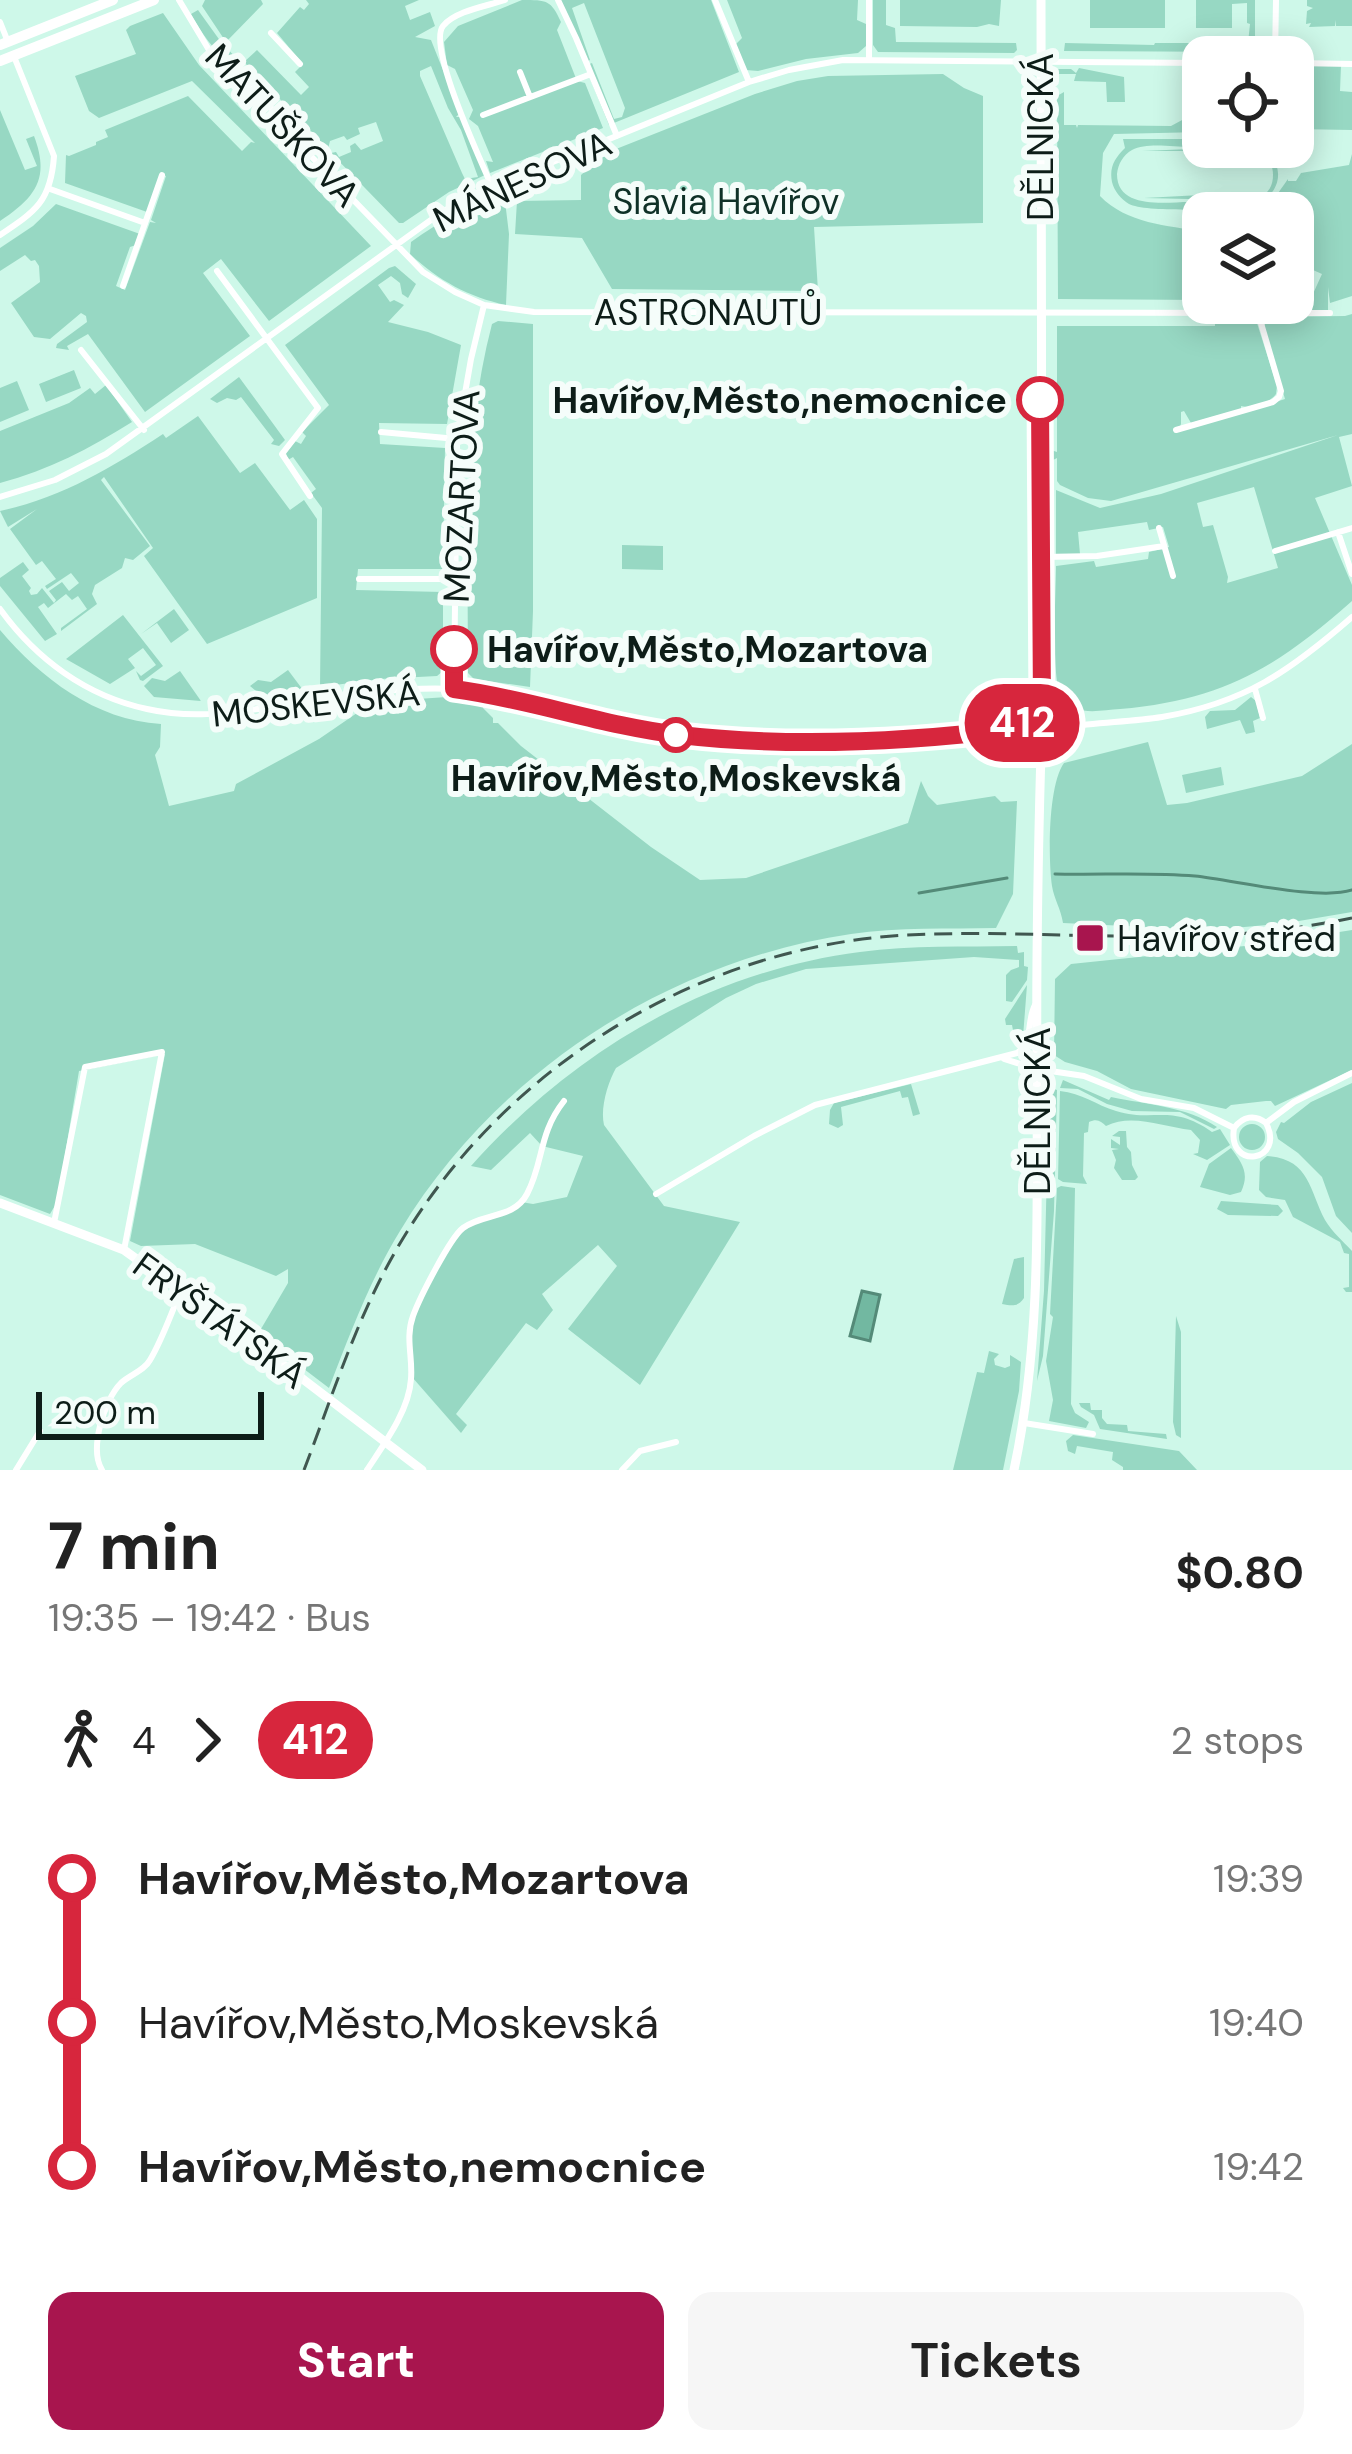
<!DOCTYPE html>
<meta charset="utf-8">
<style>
:root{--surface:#fff;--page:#f6f6f6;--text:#222;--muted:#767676;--accent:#a8154e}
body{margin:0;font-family:"DM Sans",sans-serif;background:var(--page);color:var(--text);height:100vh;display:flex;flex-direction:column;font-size:45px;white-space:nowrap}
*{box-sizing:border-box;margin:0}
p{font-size:39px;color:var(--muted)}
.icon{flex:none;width:66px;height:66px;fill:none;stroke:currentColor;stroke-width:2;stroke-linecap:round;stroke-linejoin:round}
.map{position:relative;height:1470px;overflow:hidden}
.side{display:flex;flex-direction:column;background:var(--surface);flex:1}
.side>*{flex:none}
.badge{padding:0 24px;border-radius:39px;font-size:42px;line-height:78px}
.fabs{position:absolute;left:1182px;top:36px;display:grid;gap:24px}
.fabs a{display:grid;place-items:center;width:132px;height:132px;border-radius:24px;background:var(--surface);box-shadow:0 6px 30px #0003;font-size:60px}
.scale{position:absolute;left:36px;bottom:30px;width:228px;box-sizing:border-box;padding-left:12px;border:6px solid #0d1d18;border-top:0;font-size:33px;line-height:42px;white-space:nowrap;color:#0d1d18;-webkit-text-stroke:9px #f5fdfa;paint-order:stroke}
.map>.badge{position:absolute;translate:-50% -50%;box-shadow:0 0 0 6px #fff}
.legs{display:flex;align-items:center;gap:18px;height:132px;padding:0 48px;font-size:39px}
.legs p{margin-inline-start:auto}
.overview{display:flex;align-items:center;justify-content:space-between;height:204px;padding:0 48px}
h1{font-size:66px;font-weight:700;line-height:90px}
.action{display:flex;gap:24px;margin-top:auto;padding:24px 48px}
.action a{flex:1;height:138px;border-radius:24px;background:var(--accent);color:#fff;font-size:48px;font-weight:700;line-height:138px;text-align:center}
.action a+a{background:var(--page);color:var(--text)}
ul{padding:0 48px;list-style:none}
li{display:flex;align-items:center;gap:42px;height:144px;font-size:45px}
li i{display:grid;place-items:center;width:18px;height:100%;margin:0 15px;background:currentColor}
li i::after{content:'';width:30px;height:30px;margin:-15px;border:9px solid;border-radius:50%;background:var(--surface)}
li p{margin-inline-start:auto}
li:first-child i{background:linear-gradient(#0000 50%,currentColor 0)}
li:last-child i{background:linear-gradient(currentColor 50%,#0000 0)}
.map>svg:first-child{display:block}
</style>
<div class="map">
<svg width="1352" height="1470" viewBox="0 0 1352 1470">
<rect width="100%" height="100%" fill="#cef8e9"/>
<!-- green -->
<path fill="#97d8c3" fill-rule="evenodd" d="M205 0H261L263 4 226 42 202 6Z
M306 0H419L405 6 410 20 430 12 435 26 415 37 431 40 460 113 456 117H461L485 175 449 192 403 223H399L331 153 336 152 339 157 351 152 350 146 355 143 361 150 383 141 376 122 358 128 360 134 347 140 344 136 330 141 328 149 244 62 257 50 301 95 309 87 295 72 303 64 277 33 300 7 304 10 309 4ZM431 66 448 108 461 130 478 177 465 179 462 173 420 76V71Z
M522 0C547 0 551 0 561 22L557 30 577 81 585 83 603 128 490 173 486 161 493 162 478 126 469 119 473 110 455 69 447 65 444 42 458 26Z
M558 0H711L739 72 609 125 585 66 592 63 614 119 622 117 625 108 584 3 572 8 590 60 584 63Z
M727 0H858L857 20 866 24V46L858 53 806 59 758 71 746 70 736 44 742 38Z
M873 0H886V25L895 28 896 42 1016 43 1017 50 1014 53 878 52 873 45Z
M900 0H1001L999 26 989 24 977 27 900 26Z
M1090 0H1165V28H1090Z
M1196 0H1255V48L1253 52 1064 51 1065 43 1154 45 1155 43H1248L1250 24 1247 23V3L1232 4V28H1196Z
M1307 0H1352V26H1336L1335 20V26L1309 27 1311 23 1306 24 1307 11 1313 8 1307 6Z
M198 10 221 42 239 61 231 63C213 51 201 32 191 14Z
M163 13 199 65 371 246 269 321 221 259 203 273 250 336 145 412 88 334 67 346 69 350 56 348 57 344 87 322 86 316 81 313 50 339 34 337 11 303 40 282 39 266 35 260 31 261 25 255 0 271V248L33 226 56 204 140 234 136 245 130 247 116 286 125 290 150 222 156 223 151 220 166 176 161 174 147 212 65 183 66 155 69 156 96 145V142L108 137 105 130 188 96 242 151 251 142 255 143 192 81 99 118 89 111 75 76 136 54 126 30 130 26Z
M1341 65 1340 91 1352 92V130L1293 129V66Z
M1203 66V132L1114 134 1103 153 1100 196C1127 224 1167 225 1203 232V300L1058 299 1057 96 1064 92V125H1076L1077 128 1078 125 1171 126 1184 119V73L1187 67Z
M1079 68 1124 77 1125 102H1107L1106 82 1074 81 1076 74H1059L1058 69H1071L1076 73Z
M943 74 964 88 983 96V223L814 227 818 291 612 289 582 238 515 234 517 201 581 200V175L606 153 755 94 797 81 828 76Z
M0 110 25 170 37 166 26 139 34 136C50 178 36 197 0 221Z
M1123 139H1203V147H1264C1287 168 1281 195 1252 207 1230 209 1146 213 1129 204 1121 199 1114 191 1112 182 1109 167 1115 158 1125 148ZM1202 147C1218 147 1244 143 1259 151 1268 156 1273 165 1273 175 1273 210 1225 202 1201 202V199L1245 198H1201V195L1144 198 1189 199V202C1166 202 1117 210 1117 174 1118 164 1123 155 1132 150 1147 142 1173 147 1190 147V149L1142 151H1190L1191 154 1246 151 1202 150Z
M1352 154V296L1330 303 1328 287V311H1303L1305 294 1312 296 1322 274 1304 266 1294 288 1300 291 1297 302H1293V213H1264L1288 179V181H1296L1301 173 1349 165Z
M501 193H504L509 234 506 305C469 297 439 281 410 254L411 242C441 221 467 205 501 193Z
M395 266 416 284 408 298 402 294 400 283 391 276 378 285 390 302 394 300 404 305 388 322 428 332 461 345 447 424 379 423 380 444 445 448 443 569H358L356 590 443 592V671L437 676 380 679 320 687 322 508 311 493 316 489 293 457 288 460 286 453 295 441 301 444 306 436 302 432 329 405 285 345 389 268Z
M1352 314V434L1339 437 1352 486 1315 498 1352 585V601C1276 668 1223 700 1120 709 1099 710 1075 718 1061 695 1051 679 1056 591 1056 566L1094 561 1096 567 1148 559 1149 552 1169 547 1163 527 1149 530 1147 522 1078 532 1080 554 1056 555V490L1100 508 1161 494 1338 435 1111 501 1088 498 1060 485 1057 481V458L1051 461V450L1057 452V326H1215V319C1225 311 1246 313 1256 320L1277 386 1276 394C1270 403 1250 409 1241 406V409L1191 423 1184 411 1181 412V424L1178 432 1285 399 1264 327 1267 317 1345 316ZM1254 487 1278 568 1227 583 1228 577 1213 525 1203 527 1197 503Z
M498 321 533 324V611L530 687 474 679 468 673C468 556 462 439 492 324Z
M74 370 81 388 46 402 39 384Z
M239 377 285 440 279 446 271 444 274 440 241 397 236 400 227 398 217 403 210 399Z
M17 381 29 410 0 422V388Z
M106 385 132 422C89 449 49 470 0 483V431L69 403 90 388 95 394Z
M198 416 240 473 255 463 290 510 304 500 317 519V598L207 644 144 556 153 548 104 477 101 480 150 546 133 560 125 558 122 568 95 585 92 594 97 604 61 631V628L87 609 78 596 72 600 66 594 48 608 44 603 38 607 57 634 45 641 0 586V578L23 562 29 570 22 576 31 588 29 591 31 595 37 594 42 588 54 603 56 600 49 591 62 582 69 591 79 583 71 573 47 589 45 586 56 579 42 561 36 565 10 529 37 509 8 527 0 511C61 498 111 468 163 434L166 438Z
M622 545 663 546V570L622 569Z
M174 609 189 630 171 643 157 623 141 634Z
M123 615 163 666 143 681 140 680 136 671 141 676 156 665 143 648 128 659 135 668 110 684 66 659Z
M0 630C41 678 95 720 161 724L160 747 155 755 169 806 234 791 236 784 319 739 373 702 462 696 481 698 483 708 493 718V723H498L521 746 651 847 700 880 746 878 908 823 921 781 928 796 937 805 995 796 1001 802 1017 801 1013 894 996 928C948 929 899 927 851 934 668 961 496 1072 400 1231 370 1280 350 1334 329 1388L258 1334 288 1283V1269L276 1276 195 1244 141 1246 130 1241 165 1054 79 1071 57 1202 50 1214 0 1195Z
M288 670 303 690 262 696 250 686 258 680 271 682Z
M180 671 201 701 154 697 144 686 152 678 165 681Z
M1251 697 1256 701 1260 718 1253 721 1255 732 1246 734 1240 720 1207 729 1205 717 1210 711 1235 710Z
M1028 729a17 17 0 1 1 34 0a17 17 0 1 1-34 0Z
M1148 742 1167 805 1187 803 1302 776 1352 744V912L1287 923 1211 930 1063 923C1061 909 1054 899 1052 886 1048 858 1048 785 1064 763Z
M1221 767 1224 785 1186 793 1182 775Z
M1352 930V1070L1275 1106 1271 1101H1266L1231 1105 1226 1109 1131 1089 1097 1071 1065 1062 1054 1055 1055 979 1071 964 1264 944Z
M1017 946 1018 953 1024 952V966L1028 967 1027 980 1012 1002 1006 1001V975L1011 970 1019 967V960L974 957 806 969 756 984 726 998 616 1068C608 1082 600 1108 604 1125L664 1206 740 1222 640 1385 568 1329 617 1266 598 1245 542 1294 553 1310 537 1330 526 1323 456 1414 467 1425 461 1433 412 1377 408 1336 414 1315 454 1237 466 1225 515 1209 521 1202 533 1204 567 1197 583 1156 542 1146 530 1133 491 1170 471 1166C573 1052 706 972 860 952 912 945 965 947 1017 946Z
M1027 985 1023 1037 1016 1046 1012 1025H1006L1005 1019Z
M1063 1080 1109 1100 1111 1097C1149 1105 1185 1106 1217 1127L1214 1129 1180 1112 1132 1111 1107 1104 1078 1089 1060 1088Z
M1352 1083V1233L1336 1216 1322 1177 1298 1153 1278 1139 1276 1132 1281 1122 1284 1123 1311 1102Z
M911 1084 920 1114 913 1116 908 1097 902 1098 900 1091 841 1107 843 1125 838 1128 829 1124 830 1110 834 1103Z
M1049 1087 1057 1090 1054 1211 1043 1356 1037 1381 1044 1291Z
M1060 1091C1082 1093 1096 1105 1116 1111 1156 1123 1170 1103 1212 1132L1220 1129 1230 1145 1207 1160 1193 1154 1198 1153 1200 1140 1191 1130C1163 1127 1132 1113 1106 1126 1101 1121 1097 1118 1089 1122L1088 1132 1084 1133 1083 1176 1087 1184 1063 1182 1058 1179Z
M1239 1137a13 13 0 1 1 26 0a13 13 0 1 1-26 0Z
M1119 1131H1126L1127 1147 1131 1152 1132 1165 1138 1177 1135 1180H1122L1114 1168 1116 1160 1112 1150 1119 1149 1111 1148V1139L1120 1145V1137L1112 1136Z
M1231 1148C1242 1163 1250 1173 1241 1192L1230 1195 1200 1187 1209 1164Z
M1267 1156C1310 1159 1309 1190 1325 1220 1332 1232 1343 1241 1352 1251V1292H1346L1343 1288 1349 1287V1254L1344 1253 1340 1242 1293 1217 1285 1200 1266 1197 1259 1190 1260 1162Z
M1061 1186 1075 1188 1071 1404 1075 1413 1089 1422 1086 1428 1049 1421 1053 1400 1046 1361 1053 1317 1050 1314 1057 1188Z
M1221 1201 1278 1205 1283 1211 1278 1216 1228 1215 1217 1209Z
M1024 1257V1298C1018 1307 1012 1306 1002 1304L1014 1259Z
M1176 1316 1181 1332V1438L1176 1435 1173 1422Z
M989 1351 999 1354 994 1359 995 1365 1005 1368 1010 1366V1355L1021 1362 1019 1391 1003 1470H953L977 1372 984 1373Z
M1079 1403H1090L1091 1410H1102V1418L1107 1424 1127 1425 1128 1431 1166 1434 1167 1439 1100 1429 1094 1415 1081 1407Z
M1073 1435 1179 1451 1197 1470H1123V1467L1112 1460 1113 1452 1077 1446 1075 1454 1068 1451 1066 1441Z"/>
<!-- water -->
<path fill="#72b8a1" stroke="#548a78" stroke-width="3" d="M862 1291 880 1295 870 1341 850 1336Z"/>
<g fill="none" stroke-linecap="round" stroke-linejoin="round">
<!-- stream -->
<path stroke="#548a78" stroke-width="3" d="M1055 874C1101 875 1149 872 1195 876 1234 880 1319 901 1352 890
M919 893 1007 878"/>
<!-- street -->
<path stroke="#fff" stroke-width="6" d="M179 0 209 50 271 108 303 141 308 153 423 272 455 292 484 305 534 312 1330 313
M558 0 576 38 617 136
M715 0 749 82
M869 0V60
M0 22 8 42
M271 33 300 64
M1275 57 1276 0
M1293 63 1352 64
M520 72 530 97
M483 115 591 74
M492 187C481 160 427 47 443 26 455 11 487 6 505 0
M50 189 145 223
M0 235C36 211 51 201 54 156L13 54
M217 271 318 408 282 454 310 496
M123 286 162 175
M81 350 144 430
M1176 430 1273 402 1279 397 1281 391 1258 313
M381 432 457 439
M0 497 55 480 106 454 442 212 472 195 749 82 789 70 843 60 1203 63
M1159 528 1173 576
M1338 532 1352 574
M1275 551 1352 528
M1043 557 1097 556 1164 546
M359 579H455
M0 609C36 659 86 696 147 709 191 719 229 713 273 707 332 698 394 686 454 689 481 690 508 698 534 704 581 715 628 728 676 735 783 750 915 742 1021 728
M454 689 457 439 471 359 484 305
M1255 689 1263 718
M1067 727C1098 722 1130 722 1162 717 1245 703 1290 671 1352 617
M1004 1059 1037 1069 1084 1076 1141 1099 1194 1108 1234 1128
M1266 1123 1294 1102 1352 1073
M1234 1128C1227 1171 1286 1162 1266 1123
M1234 1128C1243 1116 1255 1114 1266 1123
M656 1194 754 1136 815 1105 1017 1053C1034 1041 1026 1022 1035 1005
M54 1223 85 1067 162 1052 124 1250
M1024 1423 1093 1434
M16 1470 40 1431
M102 1470C89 1449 104 1400 121 1383 131 1374 144 1371 150 1360 163 1338 171 1313 181 1291
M367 1470C384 1444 409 1411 411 1379 413 1357 405 1338 413 1316 420 1297 450 1238 463 1228 483 1213 514 1219 527 1194 544 1162 538 1134 564 1101
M622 1470 640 1451 676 1442"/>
<!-- secondary -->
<path stroke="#fff" stroke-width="9" d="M1041 0 1042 706
M1021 728a23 23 0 1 1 46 0a23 23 0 1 1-46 0Z
M0 1203 124 1250 304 1380 422 1470
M1014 1470C1042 1339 1037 1203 1037 1070 1036 964 1038 857 1041 751"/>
<!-- primary -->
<path stroke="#fff" stroke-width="10" d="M0 45 113 0
M0 61 154 0"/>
<!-- rail -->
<path stroke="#405750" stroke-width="3" stroke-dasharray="18 9" stroke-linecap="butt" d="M304 1470C332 1397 356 1320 395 1252 499 1069 698 946 907 935 1010 930 1114 940 1217 935 1262 933 1307 927 1352 918"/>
</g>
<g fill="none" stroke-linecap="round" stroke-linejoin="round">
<defs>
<path id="line-1" d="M454 649V689C530 699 603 726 680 735 792 748 909 742 1021 728L1028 712 1042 706 1040 400"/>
</defs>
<!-- line-1 casing -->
<use href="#line-1" stroke="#fff" stroke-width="27"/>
<!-- line-1 -->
<use href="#line-1" stroke="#d7263d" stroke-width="18"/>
</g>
<!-- markers -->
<g fill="#fff" stroke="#d7263d" stroke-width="6">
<circle cx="1040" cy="400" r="21"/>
<circle cx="454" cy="649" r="21"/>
<circle cx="676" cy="735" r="15"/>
</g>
<rect fill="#a8154e" stroke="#f5fdfa" stroke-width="4.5" x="1075" y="923" width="30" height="30" rx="6"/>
<g text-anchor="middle" stroke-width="12" stroke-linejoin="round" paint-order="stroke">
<!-- street labels -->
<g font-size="36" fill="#0d1d18" stroke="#f5fdfa">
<text transform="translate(283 125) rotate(47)" y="13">MATUŠKOVA</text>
<text transform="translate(1040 137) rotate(-90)" y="13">DĚLNICKÁ</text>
<text transform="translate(522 181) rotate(-25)" y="13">MÁNESOVA</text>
<text x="708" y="325">ASTRONAUTŮ</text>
<text transform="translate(461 496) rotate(-87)" y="13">MOZARTOVA</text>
<text transform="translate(316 703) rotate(-6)" y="13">MOSKEVSKÁ</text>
<text transform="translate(1037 1111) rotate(-90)" y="13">DĚLNICKÁ</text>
<text transform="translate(220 1320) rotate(36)" y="13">FRYŠTÁTSKÁ</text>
</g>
<!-- park labels -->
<g font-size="36" fill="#0f3127" stroke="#f5fdfa">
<text x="726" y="214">Slavia Havířov</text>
</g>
<!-- stop labels -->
<g font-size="36" font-weight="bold" fill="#0d1d18" stroke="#f5fdfa" text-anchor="end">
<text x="1007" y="413">Havířov,Město,nemocnice</text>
<text x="487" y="662" text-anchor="start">Havířov,Město,Mozartova</text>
<text x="676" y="791" text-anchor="middle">Havířov,Město,Moskevská</text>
</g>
<!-- poi labels -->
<g font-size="36" fill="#0d1d18" stroke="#f5fdfa" text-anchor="start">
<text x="1117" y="951">Havířov střed</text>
</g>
</g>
</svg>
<div class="fabs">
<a><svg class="icon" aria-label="locate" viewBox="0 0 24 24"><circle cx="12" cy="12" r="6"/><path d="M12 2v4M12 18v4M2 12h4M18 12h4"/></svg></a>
<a><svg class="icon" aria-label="layers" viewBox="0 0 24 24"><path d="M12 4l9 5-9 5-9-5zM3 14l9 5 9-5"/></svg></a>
</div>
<div class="scale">200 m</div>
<b class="badge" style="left:1022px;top:723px;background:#d7263d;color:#fff">412</b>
</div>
<section class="side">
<div class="overview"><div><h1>7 min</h1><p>19:35 – 19:42 · Bus</p></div><b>$0.80</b></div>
<div class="legs"><svg class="icon" aria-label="walk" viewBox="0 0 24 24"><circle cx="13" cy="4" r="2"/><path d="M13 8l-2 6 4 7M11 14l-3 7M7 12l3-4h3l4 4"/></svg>4<svg class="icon" aria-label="forward" viewBox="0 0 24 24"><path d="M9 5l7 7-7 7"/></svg><b class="badge" style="background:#d7263d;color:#fff">412</b><p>2 stops</p></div>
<ul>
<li><i style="color:#d7263d"></i><b>Havířov,Město,Mozartova</b><p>19:39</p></li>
<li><i style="color:#d7263d"></i><span>Havířov,Město,Moskevská</span><p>19:40</p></li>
<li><i style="color:#d7263d"></i><b>Havířov,Město,nemocnice</b><p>19:42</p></li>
</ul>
<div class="action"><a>Start</a><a>Tickets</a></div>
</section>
